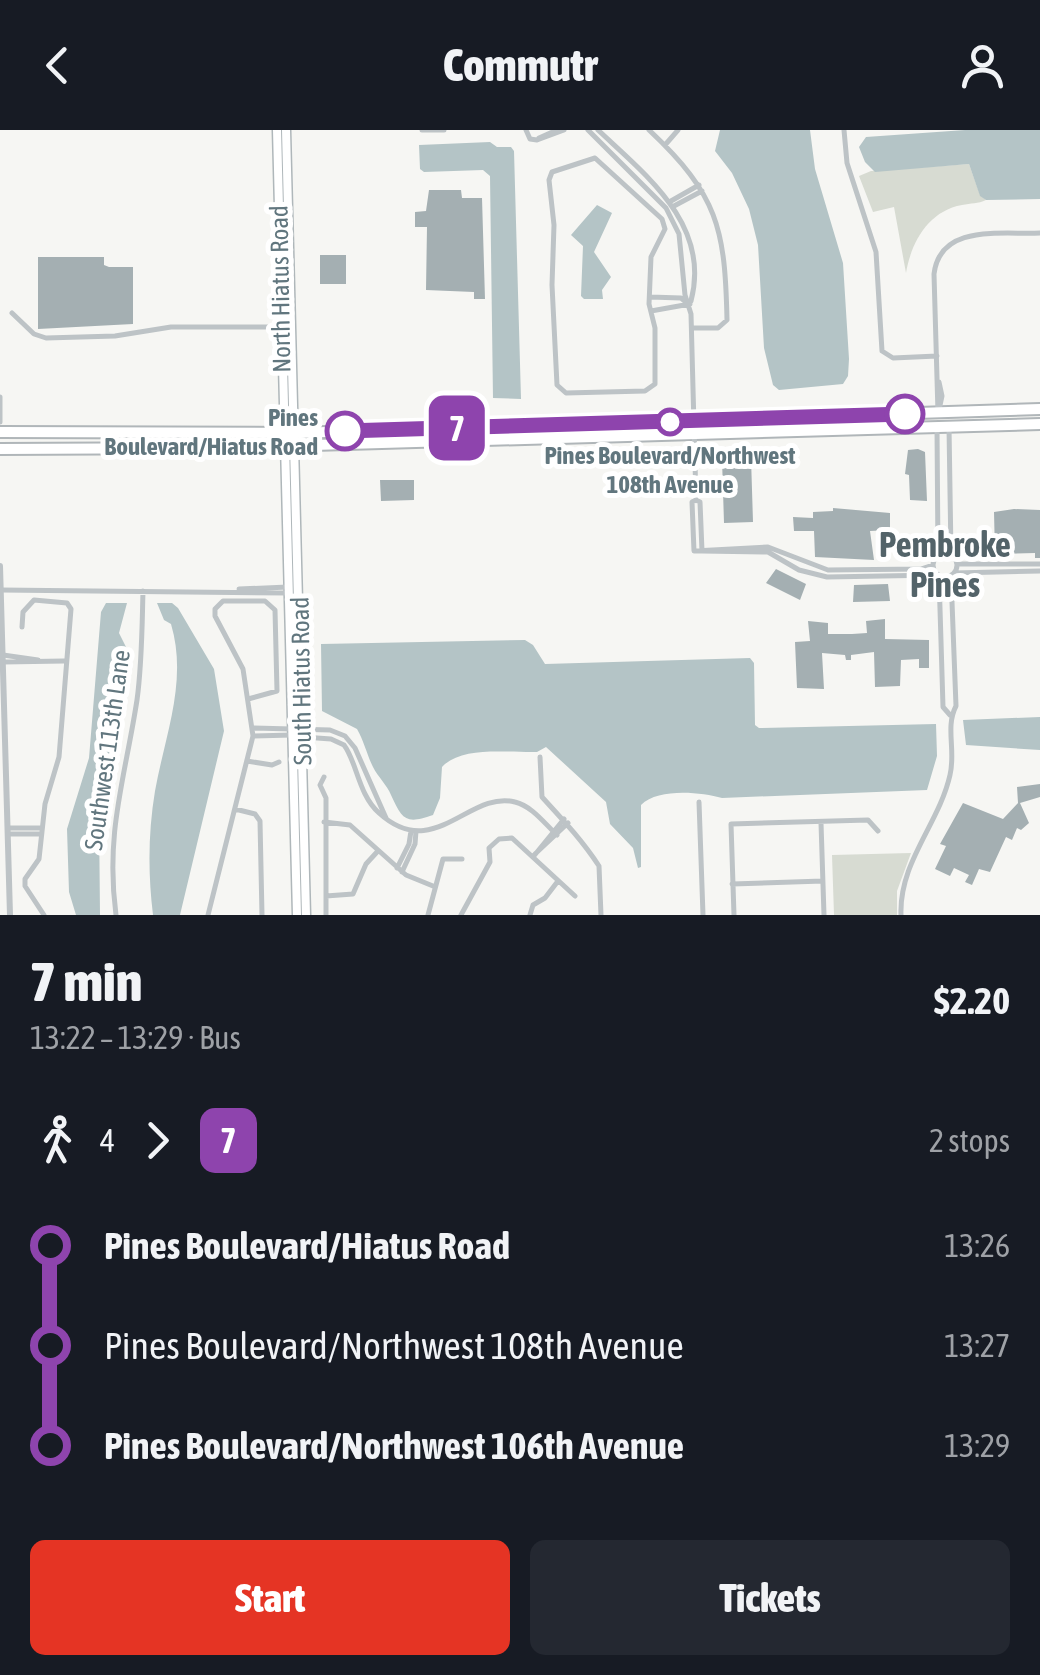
<!DOCTYPE html>
<meta charset="utf-8">
<style>
:root{--surface:#171b24;--page:#242831;--text:#f1f3f6;--muted:#9ea1a6;--accent:#e53424}
body{margin:0;font-family:"Asap Condensed",sans-serif;background:var(--page);color:var(--text);height:100vh;display:flex;flex-direction:column;font-size:38px;white-space:nowrap}
*{box-sizing:border-box;margin:0}
p{font-size:32px;color:var(--muted)}
.icon{flex:none;width:55px;height:55px;fill:none;stroke:currentColor;stroke-width:2;stroke-linecap:round;stroke-linejoin:round}
.map{position:relative;height:785px;overflow:hidden}
.side{display:flex;flex-direction:column;background:var(--surface);flex:1}
.side>*{flex:none}
.badge{padding:0 20px;border-radius:15px;font-size:35px;line-height:65px}
.map>.badge{position:absolute;translate:-50% -50%;box-shadow:0 0 0 5px #fff}
.legs{display:flex;align-items:center;gap:15px;height:110px;padding:0 30px;font-size:32px}
.legs p{margin-inline-start:auto}
.overview{display:flex;align-items:center;justify-content:space-between;height:170px;padding:0 30px}
h1{font-size:55px;font-weight:800;line-height:75px}
.action{display:flex;gap:20px;margin-top:auto;padding:20px 30px}
.action a{flex:1;height:115px;border-radius:15px;background:var(--accent);color:#fff;font-size:40px;font-weight:800;line-height:115px;text-align:center}
.action a+a{background:var(--page);color:var(--text)}
ul{padding:0 30px;list-style:none}
li{display:flex;align-items:center;gap:35px;height:100px;font-size:38px}
li i{display:grid;place-items:center;width:15px;height:100%;margin:0 12px;background:currentColor}
li i::after{content:'';width:25px;height:25px;margin:-12px;border:8px solid;border-radius:50%;background:var(--surface)}
li p{margin-inline-start:auto}
li:first-child i{background:linear-gradient(#0000 50%,currentColor 0)}
li:last-child i{background:linear-gradient(currentColor 50%,#0000 0)}
header{display:flex;justify-content:space-between;align-items:center;height:130px;padding:0 30px;background:var(--surface);font-size:45px;font-weight:800}
.map>svg:first-child{display:block}
</style>
<header><svg class="icon" aria-label="back" viewBox="0 0 24 24"><path d="M15 5l-7 7 7 7"/></svg>Commutr<svg class="icon" aria-label="person" viewBox="0 0 24 24"><circle cx="12" cy="8" r="4"/><path d="M4 21q1-7 8-7t8 7"/></svg></header>
<div class="map">
<svg width="1040" height="785" viewBox="0 0 1040 785">
<rect width="100%" height="100%" fill="#f6f6f3"/>
<!-- green -->
<path fill="#d7dbd2" d="M969 34 980 65 986 70C978 74 971 73 962 75 928 81 911 113 906 143L894 77 873 82 859 46 871 41Z
M911 723 897 761V785H834L832 725Z"/>
<!-- water -->
<path fill="#b4c4c6" d="M720 0H810L815 39 843 133 849 229 848 246 843 254 779 260 773 255 764 218 758 115 749 79 732 43 715 21Z
M965 0H1040V69L986 70 980 66 969 34 875 42 865 32 859 17 866 7Z
M490 12 497 17H511L514 21 521 269 493 268 490 46 483 40 424 42 420 39 419 15Z
M597 75 612 83 594 122 611 147 602 160 603 169H584L581 166 583 116 571 105Z
M106 473H127L119 503 127 519 99 685 100 785H76L69 762 67 699 89 628 101 482Z
M157 473H172L178 478 214 539 224 601 180 785H153C148 744 148 703 155 661 165 605 188 551 171 494L164 490Z
M525 510 533 515 545 534 750 528 754 533 755 595 759 598 936 594 937 626 927 660 722 668C700 662 658 658 641 675V737L638 738 633 718 610 694 606 672 546 617 537 622C509 623 462 615 442 637L440 668 433 685C405 695 402 689 391 665 387 655 378 647 373 637 367 625 364 611 357 599L322 581 321 514Z
M1040 587V620L966 615 963 590Z"/>
<!-- building -->
<path fill="#a4afb2" d="M429 60H461L462 68H482L485 169H474V162L426 160 427 97H415V82L426 81Z
M320 125H346V154H320Z
M38 127H104V135L109 137H133V194L38 199Z
M918 319 925 322 927 371 910 370 909 345 905 344 908 320Z
M751 328 753 392 724 393 722 329Z
M380 350H414V370L381 371Z
M833 378 890 383V400L870 401 874 430 815 427 814 401H794L793 387 813 388V382L833 381Z
M1014 379 1040 380V428H1035V423L995 424 994 382Z
M776 439 806 454 800 470 766 453Z
M888 454 890 471 853 472 854 455Z
M885 489V509L929 510V538H919V529L901 530 900 556 875 557 874 522 851 525V530H846L845 525 822 523 824 559 797 558 795 512 810 511 808 491 828 493V504H852L867 503 866 491Z
M1040 654V667L1020 673 1029 693 1021 700 1017 698 1012 710 1006 707 990 742 979 739 972 755 965 752 969 745 954 738 950 746 935 739 946 716 940 714 963 673 1003 689 1018 673 1017 657Z"/>
<g fill="none" stroke-linecap="round" stroke-linejoin="round">
<defs>
<path id="secondary" d="M277 0 297 785
M286 0 306 785"/>
<path id="trunk" d="M0 302 296 303 1040 279
M212 318 1040 294
M0 319 207 318"/>
</defs>
<!-- secondary casing -->
<use href="#secondary" stroke="#afb7ba" stroke-width="11"/>
<!-- trunk casing -->
<use href="#trunk" stroke="#b0b6b9" stroke-width="14"/>
<!-- minor -->
<path stroke="#bdc3c6" stroke-width="5" d="M422 0H444
M526 0 530 9 537 10
M588 0 666 78 679 104 685 165 691 184 696 370 700 372 702 421
M598 0C647 46 711 95 691 171
M649 0C718 65 725 98 727 190L718 198H692
M844 0 847 33 876 122 882 221 893 228 937 226
M539 8 557 0
M537 10 564 0
M665 15 678 0
M595 28 662 89 665 99 651 127 649 174 655 198V254L645 261 566 263 557 255 552 155 554 95 549 50 552 42Z
M671 71 699 55
M674 76 702 61
M650 167 681 168 687 173
M651 181 690 174
M12 183 34 204 46 208 115 206 171 197H281
M939 252 942 266 939 280
M0 267V292
M938 283 934 144C940 93 1003 105 1040 103
M949 297 951 424
M937 298 938 425
M696 370 692 372 694 421 768 417 828 440 921 439 933 435
M702 421 768 422 799 440 827 447 938 445
M933 435a12 12 0 1 1 24 0a12 12 0 1 1-24 0Z
M957 434H1040
M954 443 1040 441
M939 446 943 577 950 585
M239 459 288 457
M1 460 288 463
M22 497 23 482 34 470 67 473 71 479 59 627 45 674 39 729 25 749V756L44 785
M3 525 38 530
M3 532 64 531
M253 598 330 600 345 606 355 618 386 688
M253 606 292 605
M303 607 331 609 344 615C357 632 358 664 379 683 434 733 469 660 515 672 532 676 545 694 557 705
M540 627 542 667C563 690 582 710 599 736L601 785
M247 631 272 635 279 632
M324 647 320 655 326 668V766
M699 672 703 785
M235 679 255 684 260 691 262 785
M324 692 350 695 406 745 433 756
M821 693 824 785
M9 698H41
M9 704H40
M535 724 568 693
M533 727 564 689
M397 738 409 714 411 701
M402 742 415 714 416 701
M732 754 823 751
M116 785C105 703 125 648 137 570 142 534 142 497 143 461
M208 785 253 606 243 539 215 486V479L223 471H265L275 480 277 561 248 569
M326 785V766L353 764 366 734 377 722
M428 785 443 729H462
M461 785 490 732 489 718 499 709 512 708 575 766
M530 785 533 775 545 768 558 751
M734 785 731 694 868 690 878 701
M901 785C899 732 939 694 950 645 956 621 945 597 956 576L951 446"/>
<!-- tertiary -->
<path stroke="#bdc3c6" stroke-width="6" d="M0 436 10 785"/>
<!-- secondary -->
<use href="#secondary" stroke="#fff" stroke-width="8"/>
<!-- trunk -->
<use href="#trunk" stroke="#fff" stroke-width="10"/>
</g>
<g fill="none" stroke-linecap="round" stroke-linejoin="round">
<defs>
<path id="line-1" d="M345 301 905 284"/>
</defs>
<!-- line-1 casing -->
<use href="#line-1" stroke="#fff" stroke-width="22"/>
<!-- line-1 -->
<use href="#line-1" stroke="#8e44ad" stroke-width="15"/>
</g>
<!-- markers -->
<g fill="#fff" stroke="#8e44ad" stroke-width="5">
<circle cx="905" cy="284" r="18"/>
<circle cx="670" cy="292" r="12"/>
<circle cx="345" cy="301" r="18"/>
</g>
<g text-anchor="middle" stroke-width="10" stroke-linejoin="round" paint-order="stroke">
<!-- street labels -->
<g font-size="25" fill="#61767e" stroke="#fff">
<text transform="translate(280 159) rotate(-91)" y="9">North Hiatus Road</text>
<text transform="translate(301 551) rotate(-91)" y="9">South Hiatus Road</text>
<text transform="translate(107 620) rotate(-82)" y="9">Southwest 113th Lane</text>
</g>
<!-- stop labels -->
<g font-size="25" font-weight="bold" fill="#61767e" stroke="#fff" text-anchor="end">
<text x="318" y="296">Pines<tspan x="318" dy="29">Boulevard/Hiatus Road</tspan></text>
<text x="670" y="334" text-anchor="middle">Pines Boulevard/Northwest<tspan x="670" dy="29">108th Avenue</tspan></text>
</g>
<!-- district labels -->
<g font-size="35" font-weight="bold" fill="#536369" stroke="#fff">
<text x="945" y="427">Pembroke<tspan x="945" dy="40">Pines</tspan></text>
</g>
</g>
</svg>
<b class="badge" style="left:457px;top:298px;background:#8e44ad;color:#fff">7</b>
</div>
<section class="side">
<div class="overview"><div><h1>7 min</h1><p>13:22 – 13:29 · Bus</p></div><b>$2.20</b></div>
<div class="legs"><svg class="icon" aria-label="walk" viewBox="0 0 24 24"><circle cx="13" cy="4" r="2"/><path d="M13 8l-2 6 4 7M11 14l-3 7M7 12l3-4h3l4 4"/></svg>4<svg class="icon" aria-label="forward" viewBox="0 0 24 24"><path d="M9 5l7 7-7 7"/></svg><b class="badge" style="background:#8e44ad;color:#fff">7</b><p>2 stops</p></div>
<ul>
<li><i style="color:#8e44ad"></i><b>Pines Boulevard/Hiatus Road</b><p>13:26</p></li>
<li><i style="color:#8e44ad"></i><span>Pines Boulevard/Northwest 108th Avenue</span><p>13:27</p></li>
<li><i style="color:#8e44ad"></i><b>Pines Boulevard/Northwest 106th Avenue</b><p>13:29</p></li>
</ul>
<div class="action"><a>Start</a><a>Tickets</a></div>
</section>
